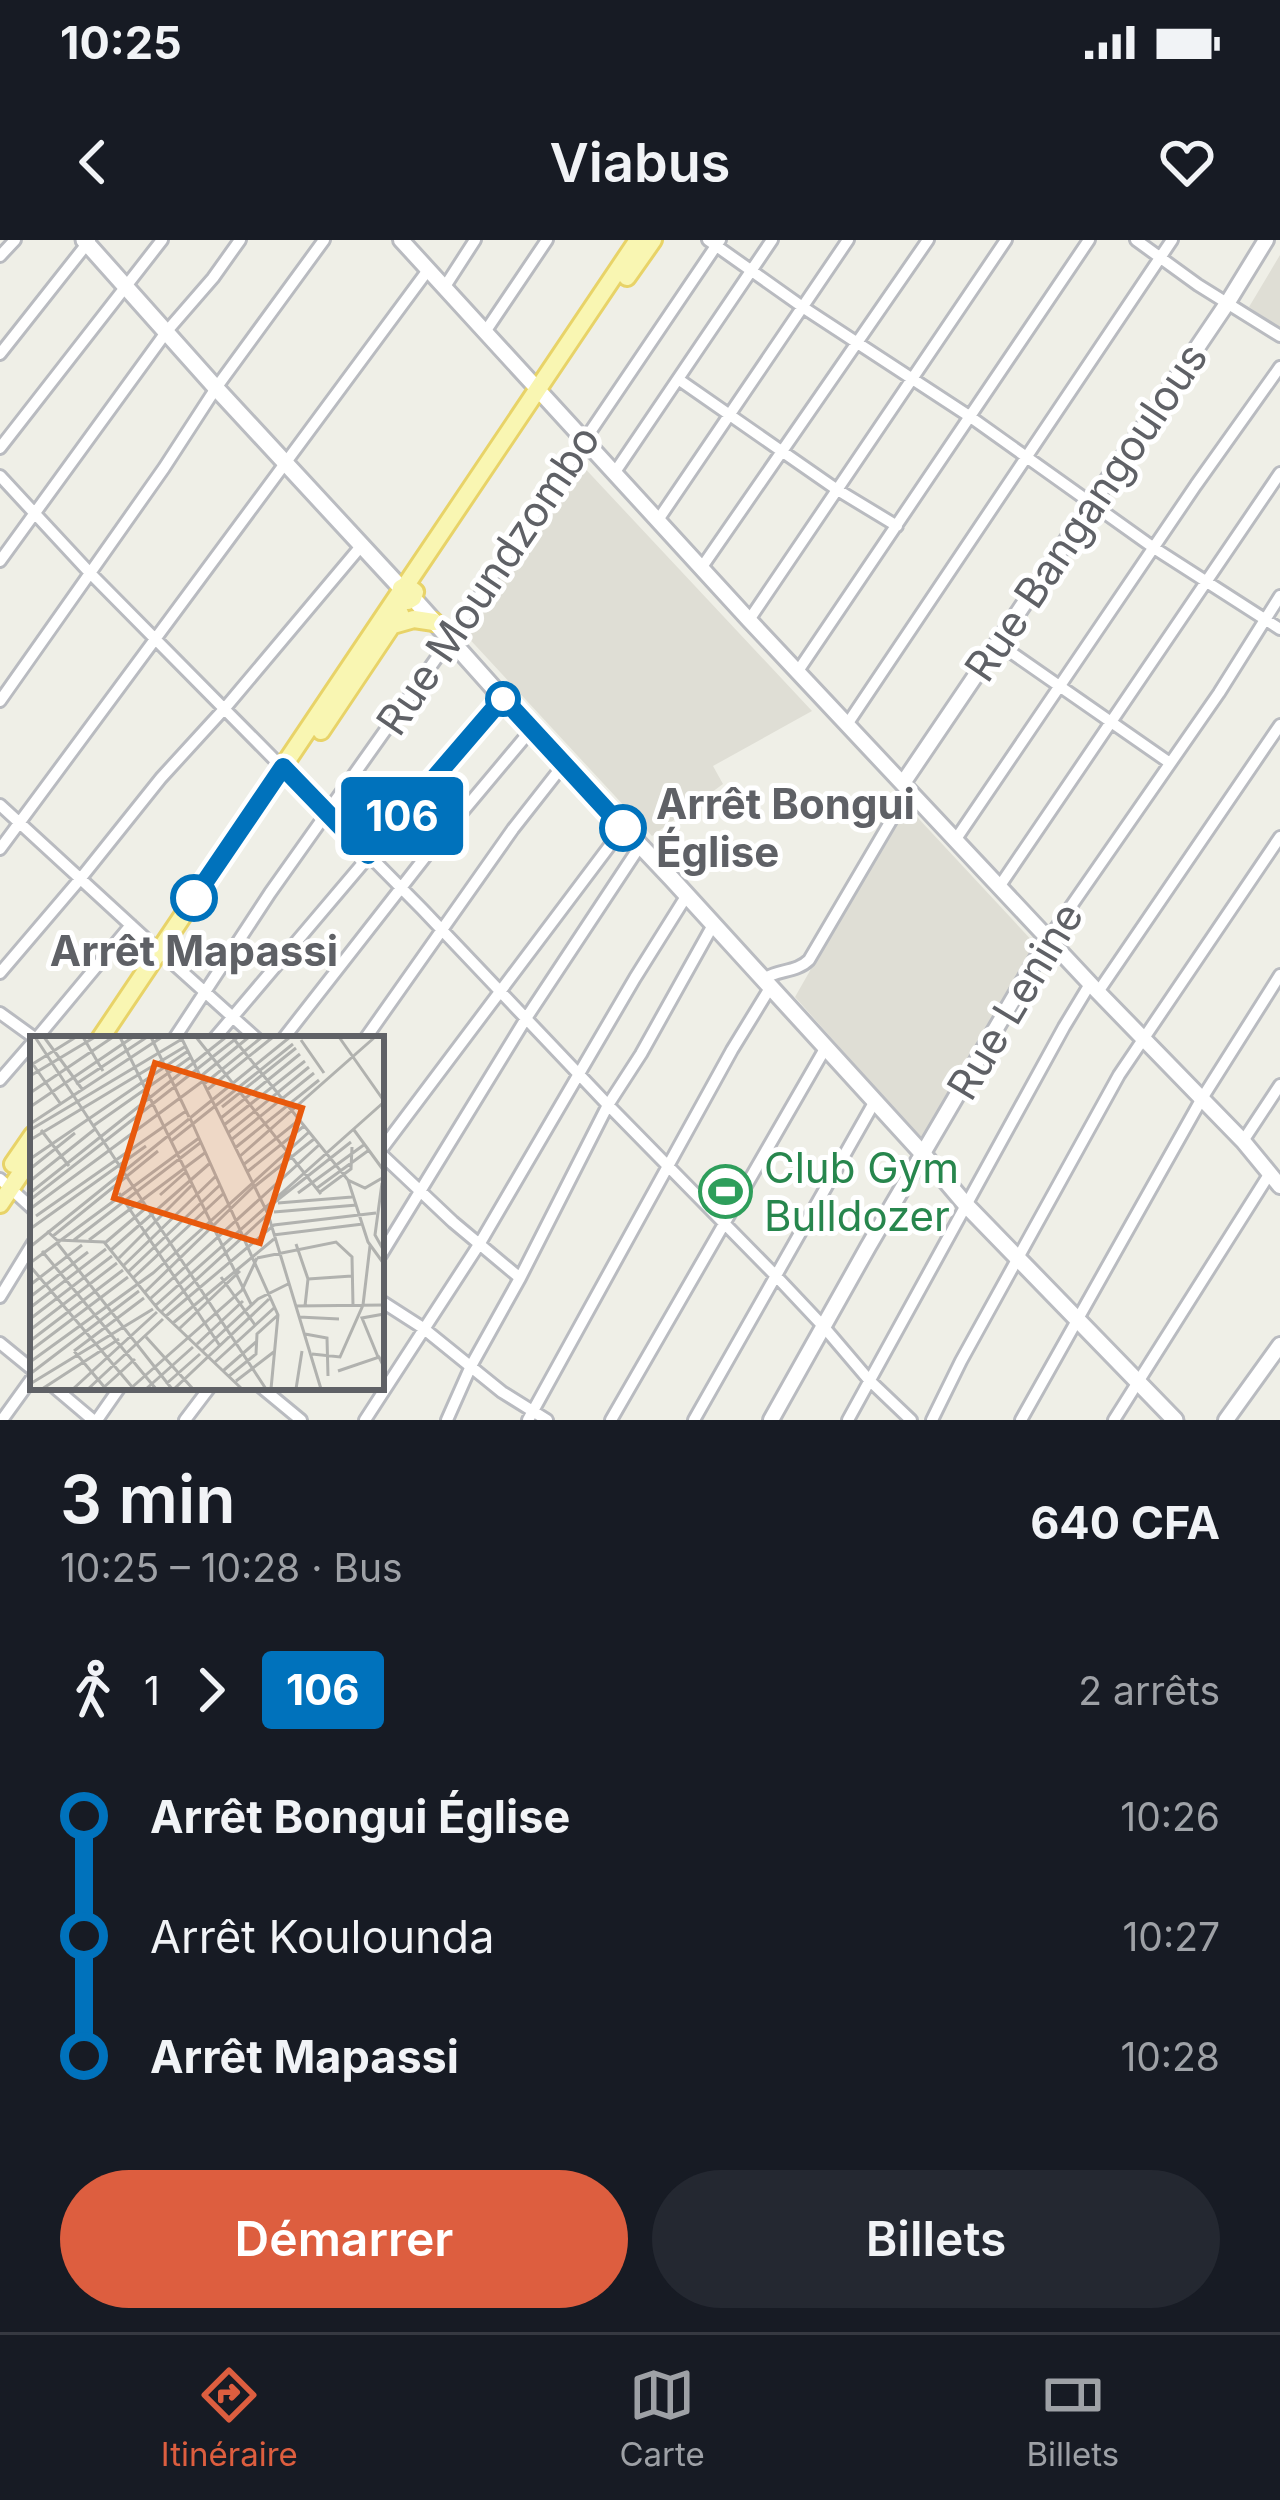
<!DOCTYPE html>
<html lang="fr">
<meta charset="utf-8">
<style>
:root{--surface:#171b24;--page:#242831;--text:#f1f3f6;--muted:#9ea1a6;--line:#363941;--accent:#dd5e3f}
body{margin:0;font-family:Inter,sans-serif;background:var(--page);color:var(--text);height:100vh;display:flex;flex-direction:column;font-size:45px;white-space:nowrap}
*{box-sizing:border-box;margin:0}
p{font-size:39px;color:var(--muted)}
.icon{flex:none;width:66px;height:66px;fill:none;stroke:currentColor;stroke-width:2;stroke-linecap:round;stroke-linejoin:round}
.map{position:relative;height:1180px;overflow:hidden}
.side{display:flex;flex-direction:column;background:var(--surface);flex:1}
.side>*{flex:none}
.badge{padding:0 24px;border-radius:9px;font-size:42px;line-height:78px}
.map>.badge{position:absolute;translate:-50% -50%;box-shadow:0 0 0 6px #fff}
.legs{display:flex;align-items:center;gap:18px;height:132px;padding:0 60px;font-size:39px}
.legs p{margin-inline-start:auto}
.headline{display:flex;align-items:center;justify-content:space-between;height:204px;padding:0 60px}
h1{font-size:66px;font-weight:600;line-height:90px}
.button{display:flex;gap:24px;margin-top:auto;padding:24px 60px}
.button a{flex:1;height:138px;border-radius:72px;background:var(--accent);color:#fff;font-size:48px;font-weight:600;line-height:138px;text-align:center}
.button a+a{background:var(--page);color:var(--text)}
ul{padding:0 60px;list-style:none}
li{display:flex;align-items:center;gap:42px;height:120px;font-size:45px}
li i{display:grid;place-items:center;width:18px;height:100%;margin:0 15px;background:currentColor}
li i::after{content:'';width:30px;height:30px;margin:-15px;border:9px solid;border-radius:50%;background:var(--surface)}
li p{margin-inline-start:auto}
li:first-child i{background:linear-gradient(#0000 50%,currentColor 0)}
li:last-child i{background:linear-gradient(currentColor 50%,#0000 0)}
.status{display:flex;justify-content:space-between;align-items:center;height:84px;padding:0 60px;background:var(--surface);direction:ltr}
.status svg{height:33px;fill:currentColor}
header{display:flex;justify-content:space-between;align-items:center;height:156px;padding:0 60px;background:var(--surface);font-size:54px;font-weight:600}
.tab-bar{display:flex;justify-content:space-around;align-items:center;height:168px;border-top:3px solid var(--line);background:var(--surface);font-size:33px;color:var(--muted)}
.tab-bar a{display:grid;justify-items:center;gap:6px}
.tab-bar .on{color:var(--accent)}
.map>svg:first-child{display:block}
</style>
<div class="status"><b>10:25</b><svg viewBox="0 0 49 12"><path d="M0 12V9h3v3zM5 12V6h3v6zM10 12V3h3v9zM15 12V0h3v12zM26 1h20v11H26zM47 4h2v5h-2z"/></svg></div>
<header><svg class="icon" aria-label="back" viewBox="0 0 24 24"><path d="M15 5l-7 7 7 7"/></svg>Viabus<svg class="icon" aria-label="heart" viewBox="0 0 24 24"><path d="M12 20l-8-8c-3-5 5-10 8-4 3-6 11-1 8 4z"/></svg></header>
<div class="map">
<svg width="1280" height="1180" viewBox="0 0 1280 1180">
<rect width="100%" height="100%" fill="#efefe7"/>
<!-- education -->
<path fill="#dfded5" d="M1280 15V88L1249 67Z
M578 221 812 471 713 526 723 544 652 596 463 392Z
M905 564 1037 706 921 899 795 757Z"/>
<g fill="none" stroke-linecap="round" stroke-linejoin="round">
<defs>
<path id="minor" d="M708 0 804 68 969 176 1154 308 1280 389
M1136 0 1198 45 1280 96
M0 16 15 0
M444 48 475 0
M485 92 547 0
M0 114 90 0
M678 139 836 249 897 286
M0 208 162 0
M615 232 772 0
M0 236 90 333 422 669 608 865 775 1035 823 1086 869 1140 911 1180
M658 280 848 0
M0 321 167 91 213 38 240 0
M702 327 928 0
M749 380 1006 0
M999 404 1170 523
M798 431 1089 0
M0 461 164 228 216 148 324 0
M848 483 1172 0
M0 565 159 711
M956 599 1196 245 1280 127
M0 609 428 30
M999 647 1280 233
M1049 698 1219 453 1280 356
M166 717 257 799
M0 733 81 638 161 538 225 468 362 305
M762 740C777 729 796 733 809 720L909 550
M1098 752 1280 485
M0 773 36 799
M36 799 131 685
M174 799 270 653 450 399 720 0
M214 799 503 458
M283 799 433 607 531 490
M365 799 513 589 564 524
M0 840 33 802
M1243 901 1280 845
M381 910 623 588
M381 914 453 982 520 1038
M0 939 33 969
M381 1015 525 780 640 606
M0 1057 33 1003
M381 1061 423 1088 502 1152 547 1180
M0 1103 33 1130
M54 1147 93 1180
M261 1147 301 1180
M2 1180 33 1137
M97 1180 120 1147
M185 1180 210 1147
M365 1180 480 1003 635 738 687 655
M447 1180 471 1126 520 1038 608 865 641 814 713 685
M528 1180 732 810 770 748
M611 1180 826 807
M694 1180 875 861
M848 1180 1064 787 1090 744
M932 1180 961 1121 1119 835 1280 597
M1021 1180 1201 860 1280 735
M1114 1180 1270 933"/>
<path id="tertiary" d="M401 0 749 380 1098 752 1243 901 1280 946
M903 543 1228 62 1266 0
M771 1180 868 1007 1049 698
M1226 1180 1280 1105"/>
<path id="secondary" d="M84 0 216 148 401 348
M413 358 531 490 672 639 923 914 967 966 1175 1180"/>
<path id="primary" d="M627 37 653 0
M406 345 415 352 413 358 408 361 400 357 401 348 406 345 638 0
M393 385 414 379 434 382
M321 491 400 373
M100 799 399 354
M13 924 33 895
M0 964 33 915"/>
</defs>
<!-- minor casing -->
<use href="#minor" stroke="#b9bbc0" stroke-width="16"/>
<!-- tertiary casing -->
<use href="#tertiary" stroke="#b9bbc0" stroke-width="20"/>
<!-- secondary casing -->
<use href="#secondary" stroke="#babcc1" stroke-width="21"/>
<!-- primary casing -->
<use href="#primary" stroke="#e8d368" stroke-width="22"/>
<!-- minor -->
<use href="#minor" stroke="#fff" stroke-width="10"/>
<!-- tertiary -->
<use href="#tertiary" stroke="#fff" stroke-width="14"/>
<!-- secondary -->
<use href="#secondary" stroke="#fff" stroke-width="15"/>
<!-- primary -->
<use href="#primary" stroke="#f9f6b2" stroke-width="16"/>
</g>
<g fill="none" stroke-linecap="round" stroke-linejoin="round">
<defs>
<path id="line-1" d="M194 658 283 527 368 615 503 458 623 588"/>
</defs>
<!-- line-1 casing -->
<use href="#line-1" stroke="#fff" stroke-width="27"/>
<!-- line-1 -->
<use href="#line-1" stroke="#0072bc" stroke-width="18"/>
</g>
<!-- icons -->
<defs>
<symbol id="stadium-ring" viewBox="-11 -11 22 22"><circle r="9.5" fill="#fff" stroke="#2e9e5b" stroke-width="1.5"/><path d="M0-5a6.5 5 0 1 0 0 10a6.5 5 0 1 0 0-10ZM-3.5-1.8h7v3.6h-7Z" fill="#2e9e5b"/></symbol>
</defs>
<g fill-rule="evenodd">
<use href="#stadium-ring" x="696" y="922" width="59" height="59"/>
</g>
<!-- markers -->
<g fill="#fff" stroke="#0072bc" stroke-width="6">
<circle cx="503" cy="459" r="15"/>
<circle cx="623" cy="588" r="21"/>
<circle cx="194" cy="658" r="21"/>
</g>
<g text-anchor="middle" stroke-width="10" stroke-linejoin="round" paint-order="stroke">
<!-- street labels -->
<g font-size="42" fill="#5f6166" stroke="#fff">
<text transform="translate(1086 272) rotate(-56)" y="15">Rue Bangangoulous</text>
<text transform="translate(488 340) rotate(-56)" y="15">Rue Moundzombo</text>
<text transform="translate(1015 761) rotate(-59)" y="15">Rue Lenine</text>
</g>
<!-- stop labels -->
<g font-size="42" font-weight="bold" fill="#5f6166" stroke="#fff" text-anchor="start">
<text x="656" y="579">Arrêt Bongui<tspan x="656" dy="48">Église</tspan></text>
<text x="194" y="726" text-anchor="middle">Arrêt Mapassi</text>
</g>
<!-- leisure labels -->
<g font-size="42" fill="#27864d" stroke="#fff" text-anchor="start">
<text x="764" y="943">Club Gym<tspan x="764" dy="48">Bulldozer</tspan></text>
</g>
</g>
<!-- overview -->
<g transform="translate(30 796)">
<rect width="354" height="354" fill="#efefe7"/>
<path fill="none" stroke="#b1b2af" stroke-width="3" d="M5 1 236 353M14 1 52 53M53 1 73 35M90 1 221 268M121 1 159 81M151 1 238 178 291 353M166 1 291 158M309 1 354 65M203 2 318 144 335 152 354 141M271 4 294 37M0 24 30 67M1 29 46 1M0 40 65 1M171 40 219 1M46 48 117 1M174 48 232 1M177 54 243 1M0 57 83 1M0 71 103 1M192 71 266 12M160 82 248 279 241 353M160 82 260 1M191 82 270 18M0 88 132 1M194 89 275 25M63 90 161 21M0 94 152 3M11 94 39 130M324 94 354 135M198 97 279 31M0 104 156 10M201 104 284 37M140 106 263 8M205 112 289 44M209 121 345 1M0 123 158 15M213 129 269 84M0 133 45 97M217 136 274 90M318 144 338 206 354 228M0 145 65 93M352 147 345 199 354 215M224 151 284 103M287 152 339 114M290 156 321 133 322 111M0 157 196 1M89 157 190 310M268 157 335 108M130 159 157 135M0 164 208 1M248 167 322 161M0 173 173 45M236 173 321 106M244 176 327 169M6 180 156 75M0 193 116 110M17 195 27 204 74 206 128 273 212 353M243 199 333 188M23 200 128 115M44 204 170 107M59 204 176 116M76 206 117 171M28 208 142 353M266 208 278 243 275 270M0 211 159 83M81 214 179 128M12 215 126 353M89 222 163 148M227 222 306 206 322 221 323 269M0 227 169 102M0 230 103 352M93 230 186 140M99 235 191 148M191 241 225 289M103 242 194 157M278 243 322 240M0 249 52 209M115 256 224 150M0 261 58 216M121 262 289 109M126 269 354 66M265 270 354 269M1 271 76 213M131 276 238 178M136 280 244 189 346 177M269 281 309 283M0 283 82 220M143 287 244 203M150 292 210 235M0 294 87 227M275 298 297 302 298 340M116 301 163 353M0 305 93 234M167 308 213 265M0 315 98 241M44 315 76 353M44 315 114 262M172 315 228 263 258 248M282 318 310 321 333 269 340 210M348 321 332 282 354 278M0 326 123 237 279 96M184 327 244 272M194 334 226 306M308 335 349 321 354 331M0 338 109 255M199 340 226 318 227 298 248 279M206 345 245 315M0 348 123 273M136 348 170 318M12 353 89 303M43 353 127 276M58 353 133 283M72 353 105 323M100 353 212 254 227 222M116 353 163 311M144 353 239 263M266 353 272 315"/>
<path fill="#e8590c" fill-opacity="0.15" stroke="#e8590c" stroke-width="6" d="M125 27 272 72 230 207 84 162Z"/>
<rect width="354" height="354" fill="none" stroke="#5f6166" stroke-width="6"/>
</g>
</svg>
<b class="badge" style="left:402px;top:576px;background:#0072bc;color:#fff">106</b>
</div>
<section class="side">
<div class="headline"><div><h1>3 min</h1><p>10:25 – 10:28 · Bus</p></div><b>640 CFA</b></div>
<div class="legs"><svg class="icon" aria-label="walk" viewBox="0 0 24 24"><circle cx="13" cy="4" r="2"/><path d="M13 8l-2 6 4 7M11 14l-3 7M7 12l3-4h3l4 4"/></svg>1<svg class="icon" aria-label="forward" viewBox="0 0 24 24"><path d="M9 5l7 7-7 7"/></svg><b class="badge" style="background:#0072bc;color:#fff">106</b><p>2 arrêts</p></div>
<ul>
<li><i style="color:#0072bc"></i><b>Arrêt Bongui Église</b><p>10:26</p></li>
<li><i style="color:#0072bc"></i><span>Arrêt Koulounda</span><p>10:27</p></li>
<li><i style="color:#0072bc"></i><b>Arrêt Mapassi</b><p>10:28</p></li>
</ul>
<div class="button"><a>Démarrer</a><a>Billets</a></div>
</section>
<nav class="tab-bar">
<a class="on"><svg class="icon" aria-label="directions" viewBox="0 0 24 24"><path d="M12 3l9 9-9 9-9-9zM9 14v-3h6M13 9l2 2-2 2"/></svg>Itinéraire</a>
<a><svg class="icon" aria-label="map" viewBox="0 0 24 24"><path d="M3 6l6-2 6 2 6-2v14l-6 2-6-2-6 2zM9 4v14M15 6v14"/></svg>Carte</a>
<a><svg class="icon" aria-label="tickets" viewBox="0 0 24 24"><path d="M3 7h18v10H3zM15 7v10"/></svg>Billets</a>
</nav>
